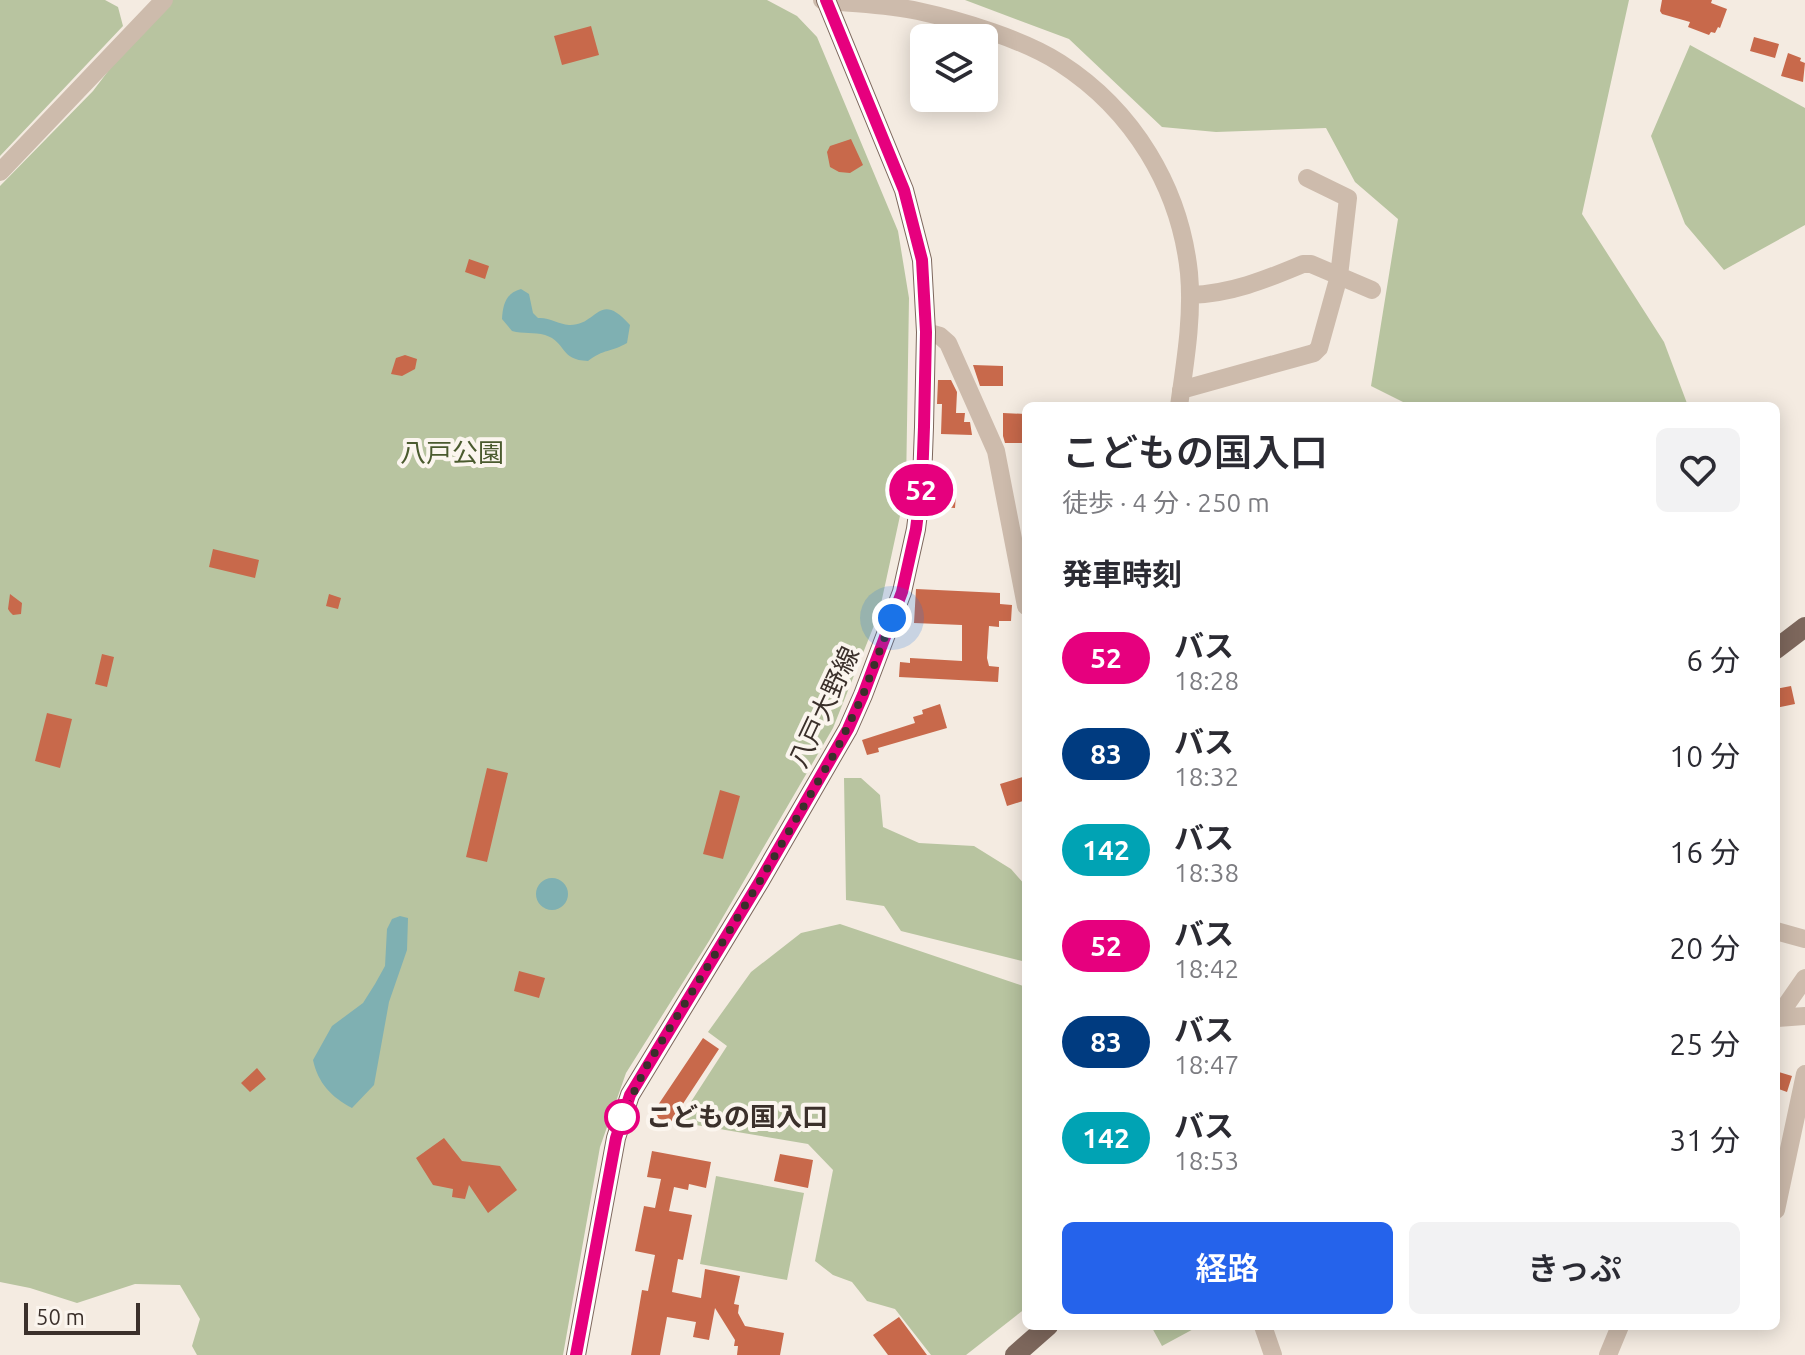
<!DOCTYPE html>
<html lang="ja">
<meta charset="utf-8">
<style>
:root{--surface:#fff;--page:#f2f2f3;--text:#2b2b33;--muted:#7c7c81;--accent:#2563eb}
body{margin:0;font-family:Ubuntu,"Noto Sans JP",sans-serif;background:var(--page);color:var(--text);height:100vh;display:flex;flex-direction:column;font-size:30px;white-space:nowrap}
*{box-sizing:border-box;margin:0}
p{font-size:26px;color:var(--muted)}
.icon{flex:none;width:44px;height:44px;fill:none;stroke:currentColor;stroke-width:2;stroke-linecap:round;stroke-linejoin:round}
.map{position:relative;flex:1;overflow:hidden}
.panel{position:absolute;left:1022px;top:402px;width:758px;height:928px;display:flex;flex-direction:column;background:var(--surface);border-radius:12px;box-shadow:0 4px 20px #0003}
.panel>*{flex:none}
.badge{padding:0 16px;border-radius:26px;font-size:28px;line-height:52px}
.buttons{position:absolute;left:910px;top:24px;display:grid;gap:16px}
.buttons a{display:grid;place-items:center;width:88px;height:88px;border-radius:12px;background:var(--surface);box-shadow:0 4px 20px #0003;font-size:40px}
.scale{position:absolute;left:24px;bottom:20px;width:116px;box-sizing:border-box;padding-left:8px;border:4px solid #3b302b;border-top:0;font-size:22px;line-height:28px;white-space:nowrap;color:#3b302b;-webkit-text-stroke:6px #fbf5ee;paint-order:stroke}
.you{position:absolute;width:40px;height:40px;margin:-20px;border:6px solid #fff;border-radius:50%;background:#1a73e8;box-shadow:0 0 0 12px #1a73e833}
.map>.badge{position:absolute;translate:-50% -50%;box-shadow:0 0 0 4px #fff}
h2{padding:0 40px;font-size:30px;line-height:72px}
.round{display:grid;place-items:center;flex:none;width:84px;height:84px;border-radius:12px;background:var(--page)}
.overview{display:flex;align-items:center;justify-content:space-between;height:136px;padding:0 40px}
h1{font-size:38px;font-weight:600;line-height:60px}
.cta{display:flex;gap:16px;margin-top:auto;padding:16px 40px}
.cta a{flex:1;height:92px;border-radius:12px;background:var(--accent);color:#fff;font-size:32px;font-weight:600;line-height:92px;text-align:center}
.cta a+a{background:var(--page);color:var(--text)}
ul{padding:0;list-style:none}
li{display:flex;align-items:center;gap:24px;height:96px;padding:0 40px}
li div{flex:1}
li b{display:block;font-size:30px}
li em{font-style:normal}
li .badge{min-width:88px;font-weight:700;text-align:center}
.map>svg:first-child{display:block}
</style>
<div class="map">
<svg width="1805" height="1355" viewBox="0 0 1805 1355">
<rect width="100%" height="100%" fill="#f4ebe1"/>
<!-- green -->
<path fill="#b8c4a0" d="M0 0H105L118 7 123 26 0 156Z
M170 0H767L797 16 817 37 898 231 909 298 906 488 879 613 833 728 709 941 626 1073 600 1147 563 1355H197L192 1346 200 1319 180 1285 135 1284 77 1303 30 1288 0 1282V186L93 91 150 16Z
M965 0H1629L1582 214 1664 342 1688 406H1411L1371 386 1398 219 1355 182 1326 128 1216 132 1162 127 1069 39Z
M1690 45 1805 108V225L1724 270 1685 224 1651 136Z
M844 778H861L880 795 883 827 919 843 974 846 1011 869 1026 886V962L901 931 884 906 846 900Z
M840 924 1026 987V1308L966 1355H931L895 1309 867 1301 852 1282 833 1275 815 1261 833 1170 808 1144 684 1123 685 1111 727 1046 708 1032 751 972 801 933Z
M716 1176 804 1193 787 1280 700 1264Z
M1151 1326H1199L1162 1346Z"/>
<!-- water -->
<path fill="#7fb0b2" d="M521 289 529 294 533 313 538 318C549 317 558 324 569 325 598 326 598 289 630 325L627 343C612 352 603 349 588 361 559 360 567 342 545 335 534 332 523 334 512 331L502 319C503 304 506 293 521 289Z
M536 894a16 16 0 1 1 32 0a16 16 0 1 1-32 0Z
M400 916 408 918 407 950 389 1002 374 1085 352 1108C331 1097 318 1083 313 1060L332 1026 363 1003 375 984 385 966 387 929 392 919Z"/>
<!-- building -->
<path fill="#c8694b" d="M1662 0H1712L1711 3 1727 9 1720 28 1718 27 1715 33 1711 32 1709 35 1688 27 1690 22 1662 14 1660 11Z
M591 26 599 55 562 65 554 36Z
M1754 37 1779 44 1775 58 1750 51Z
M1788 53 1801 58 1800 61 1805 63 1803 82 1781 76Z
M851 139 863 165 850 173 839 172 830 167 827 152 830 146Z
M469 259 489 266 485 279 465 272Z
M405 355 417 359 415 369 402 376 391 374 396 358Z
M973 365 1003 366V386H980Z
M938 380H951L957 392 956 413H965L964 422H970L972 435 941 434 942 404H937Z
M1003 413 1026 414V443H1005L1003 436Z
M941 492 956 493 955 508 940 507Z
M213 549 259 560 255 578 209 567Z
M916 589 1000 593V604L1012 605 1011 621H999V627L989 626 987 658 989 666 999 667 998 682 899 677 900 662 910 663V658L962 661V625L914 623Z
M10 594 22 603 21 614 13 615 10 612 8 609Z
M329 594 341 598 338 609 326 606Z
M102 654 114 657 107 687 95 684Z
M1791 686 1795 704 1776 708V689Z
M940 704 947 728 878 748 879 752 867 755 862 740 915 723 913 717 923 714 922 710Z
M47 713 72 719 60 768 35 761Z
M487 768 508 773 487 862 466 857Z
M1026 776V800L1007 806 1000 784Z
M720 790 740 796 723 859 703 854Z
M519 971 545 978 539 998 514 991Z
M703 1038 719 1049 669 1125 652 1114Z
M257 1068 266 1079 250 1092 241 1083Z
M1776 1071 1792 1076 1787 1092 1776 1088Z
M444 1138 462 1161 500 1166 517 1190 488 1213 469 1185 465 1199 452 1197 453 1189 433 1185 416 1158Z
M652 1151 711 1162 706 1188 689 1184 688 1190 674 1187 669 1211 692 1215 683 1260 678 1259 672 1292 701 1298 705 1269 740 1276 734 1304 739 1305 738 1313 745 1326 784 1333 780 1355H737L738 1346H734L735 1340 715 1308 709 1340 693 1337 696 1322 667 1317 660 1355H631L642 1290 648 1291 655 1255 635 1251 644 1206 655 1208 661 1179 647 1177Z
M780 1154 813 1160 808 1188 774 1181Z
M899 1317 927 1355H888L873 1335Z"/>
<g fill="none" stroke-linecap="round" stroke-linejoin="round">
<!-- minor -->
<path stroke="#cdbbac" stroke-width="18" d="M822 0C854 4 886 4 918 11 960 20 1025 40 1060 63 1133 110 1180 187 1189 273 1193 317 1185 363 1179 406
M0 172 164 0
M1190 295C1230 294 1265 280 1303 264H1311L1372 290
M926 332 940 336 948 343 996 451 1026 606
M1181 390 1314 353 1319 348 1339 276 1348 198 1307 178
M1776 931 1805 939
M1776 1018 1805 1016
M1777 1018 1805 978
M1776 1210 1805 1074
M1263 1326 1273 1355
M1608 1355 1620 1326"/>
<!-- major -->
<path stroke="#7d675c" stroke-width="20" d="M1776 649 1805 627
M576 1355 616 1138 630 1095 760 881 848 729 863 695 902 592 916 529 922 481 924 427 926 332 922 260 904 190 826 0
M1015 1355 1048 1326"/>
</g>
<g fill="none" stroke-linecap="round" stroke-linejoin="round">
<defs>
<path id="line" d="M576 1355 616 1138 630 1095 760 881 848 729 863 695 902 592 916 529 922 481 924 427 926 332 922 260 904 190 826 0"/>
</defs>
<!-- line casing -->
<use href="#line" stroke="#fff" stroke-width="18"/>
<!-- line -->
<use href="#line" stroke="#e6007e" stroke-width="12"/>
<!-- walk -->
<path stroke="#3b302b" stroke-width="8" stroke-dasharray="0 14.4" d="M622 1117 646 1067 760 881 837 749 863 695 892 618"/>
</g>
<!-- markers -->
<circle fill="#fff" stroke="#e6007e" stroke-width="4" cx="622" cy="1117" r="16"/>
<g text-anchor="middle" stroke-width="8" stroke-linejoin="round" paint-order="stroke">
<!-- park labels -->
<g font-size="26" fill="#4a5a2e" stroke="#fbf5ee">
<text x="452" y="462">八戸公園</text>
</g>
<!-- street labels -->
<g font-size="26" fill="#3b302b" stroke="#fbf5ee">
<text transform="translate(824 707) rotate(-65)" y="9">八戸大野線</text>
</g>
<!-- stop labels -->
<g font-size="26" font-weight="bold" fill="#3b302b" stroke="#fbf5ee" text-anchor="start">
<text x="646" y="1126">こどもの国入口</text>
</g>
</g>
</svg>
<div class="buttons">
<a><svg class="icon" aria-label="layers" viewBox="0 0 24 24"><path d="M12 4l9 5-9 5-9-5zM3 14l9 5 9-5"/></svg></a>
</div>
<div class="scale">50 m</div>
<div class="you" style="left:892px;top:618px"></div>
<b class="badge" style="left:921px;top:490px;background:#e6007e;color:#fff">52</b>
<section class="panel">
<div class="overview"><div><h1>こどもの国入口</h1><p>徒歩 · 4 分 · 250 m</p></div><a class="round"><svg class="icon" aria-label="heart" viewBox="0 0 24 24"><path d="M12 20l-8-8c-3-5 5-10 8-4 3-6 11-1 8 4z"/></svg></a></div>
<h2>発車時刻</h2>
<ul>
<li><span class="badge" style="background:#e6007e;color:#fff">52</span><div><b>バス</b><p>18:28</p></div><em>6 分</em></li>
<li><span class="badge" style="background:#003b80;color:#fff">83</span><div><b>バス</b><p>18:32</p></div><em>10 分</em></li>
<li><span class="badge" style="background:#00a3b4;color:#fff">142</span><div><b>バス</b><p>18:38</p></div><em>16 分</em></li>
<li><span class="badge" style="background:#e6007e;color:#fff">52</span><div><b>バス</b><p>18:42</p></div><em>20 分</em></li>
<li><span class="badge" style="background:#003b80;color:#fff">83</span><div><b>バス</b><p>18:47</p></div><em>25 分</em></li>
<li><span class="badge" style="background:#00a3b4;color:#fff">142</span><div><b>バス</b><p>18:53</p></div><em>31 分</em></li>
</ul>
<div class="cta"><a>経路</a><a>きっぷ</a></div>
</section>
</div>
